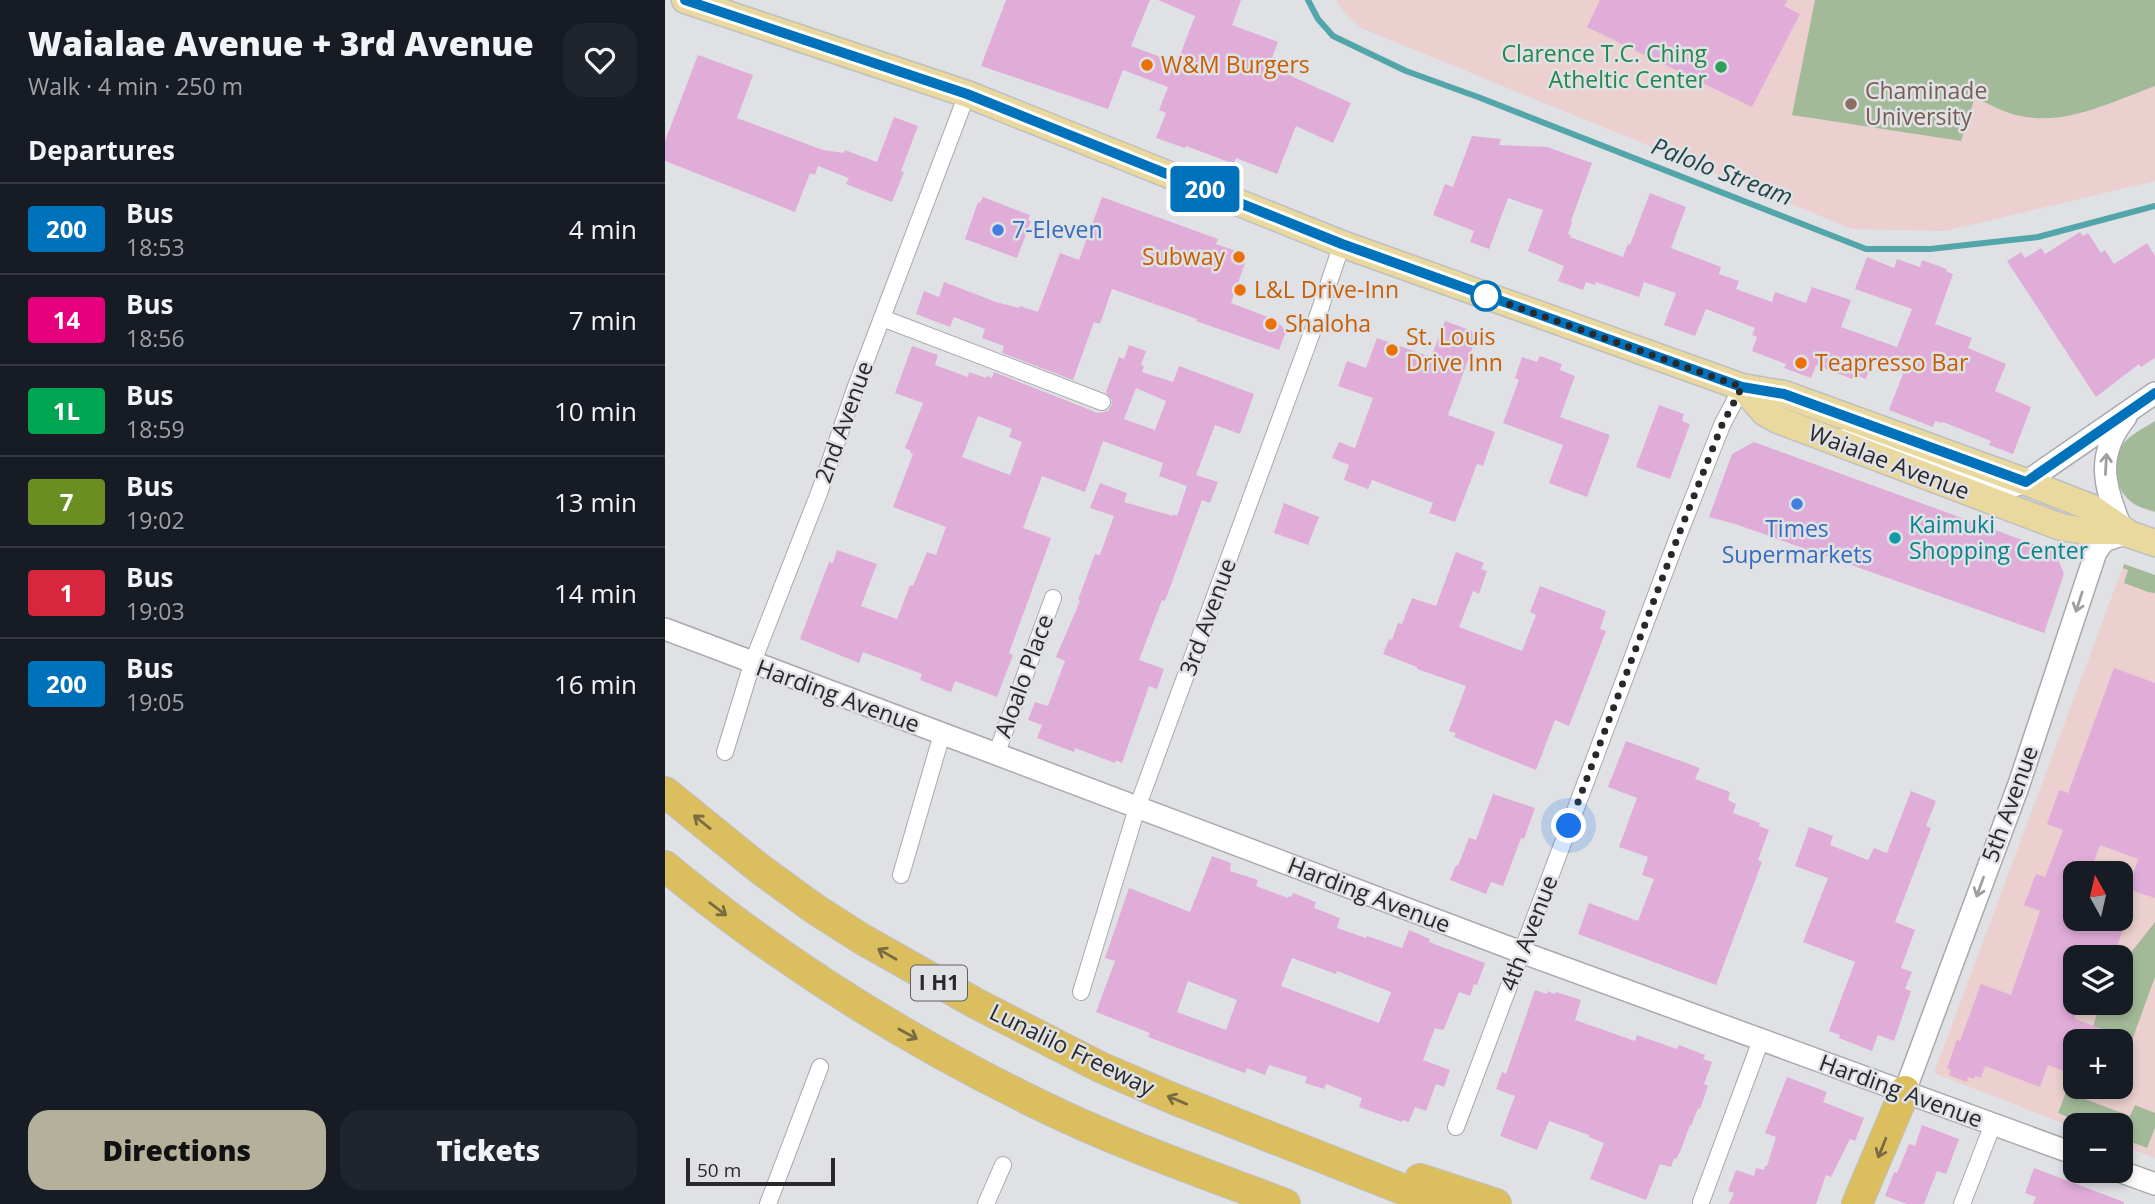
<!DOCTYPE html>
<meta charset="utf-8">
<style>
:root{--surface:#171b24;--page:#20242c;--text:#f1f3f6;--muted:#9ea1a6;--line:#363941;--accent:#b5b09b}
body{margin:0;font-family:"Open Sans",sans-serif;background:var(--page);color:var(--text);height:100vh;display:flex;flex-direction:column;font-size:26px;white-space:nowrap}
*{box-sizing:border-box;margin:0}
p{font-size:23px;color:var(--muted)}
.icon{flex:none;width:38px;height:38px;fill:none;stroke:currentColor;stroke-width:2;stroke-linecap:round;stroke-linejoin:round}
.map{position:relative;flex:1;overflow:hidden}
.sheet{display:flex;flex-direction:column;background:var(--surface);width:665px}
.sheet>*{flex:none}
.badge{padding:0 14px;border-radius:5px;font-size:24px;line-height:46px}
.needle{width:46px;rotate:352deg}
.fabs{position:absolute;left:1398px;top:861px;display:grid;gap:14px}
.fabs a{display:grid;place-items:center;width:70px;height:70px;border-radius:14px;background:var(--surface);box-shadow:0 4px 10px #0003;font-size:35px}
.scale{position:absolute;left:21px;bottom:18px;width:149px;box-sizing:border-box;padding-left:7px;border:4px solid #29292b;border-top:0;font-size:19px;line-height:24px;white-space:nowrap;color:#29292b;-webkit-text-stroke:5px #e0e1e5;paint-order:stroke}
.you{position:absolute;width:35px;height:35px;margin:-18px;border:5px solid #fff;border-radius:50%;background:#1a73e8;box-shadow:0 0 0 10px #1a73e833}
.map>.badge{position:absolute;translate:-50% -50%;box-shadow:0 0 0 4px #fff}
h2{padding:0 28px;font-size:26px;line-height:63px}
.round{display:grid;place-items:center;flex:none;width:74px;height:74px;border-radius:21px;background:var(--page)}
.summary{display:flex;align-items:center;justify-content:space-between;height:119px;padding:0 28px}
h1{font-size:33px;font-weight:800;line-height:52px}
.action{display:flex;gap:14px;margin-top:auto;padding:14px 28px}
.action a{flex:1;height:80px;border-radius:21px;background:var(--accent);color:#111;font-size:28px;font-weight:800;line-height:80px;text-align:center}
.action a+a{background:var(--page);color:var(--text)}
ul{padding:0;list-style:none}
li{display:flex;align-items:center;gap:21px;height:91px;padding:0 28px;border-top:2px solid var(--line)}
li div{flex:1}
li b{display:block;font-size:26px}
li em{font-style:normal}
li .badge{min-width:77px;font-weight:700;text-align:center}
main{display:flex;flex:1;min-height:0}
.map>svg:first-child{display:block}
</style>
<main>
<section class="sheet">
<div class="summary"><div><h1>Waialae Avenue + 3rd Avenue</h1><p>Walk · 4 min · 250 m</p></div><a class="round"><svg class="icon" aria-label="heart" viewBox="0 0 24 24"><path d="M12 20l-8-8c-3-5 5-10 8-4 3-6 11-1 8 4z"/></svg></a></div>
<h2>Departures</h2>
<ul>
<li><span class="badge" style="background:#0072bc;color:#fff">200</span><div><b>Bus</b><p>18:53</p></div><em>4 min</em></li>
<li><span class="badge" style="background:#e6007e;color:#fff">14</span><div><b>Bus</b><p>18:56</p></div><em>7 min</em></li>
<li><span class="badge" style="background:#00a651;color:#fff">1L</span><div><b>Bus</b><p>18:59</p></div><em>10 min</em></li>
<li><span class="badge" style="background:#6b8e23;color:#fff">7</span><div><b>Bus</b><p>19:02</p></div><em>13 min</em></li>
<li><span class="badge" style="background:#d7263d;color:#fff">1</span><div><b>Bus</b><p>19:03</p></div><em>14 min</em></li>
<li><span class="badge" style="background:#0072bc;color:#fff">200</span><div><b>Bus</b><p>19:05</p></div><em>16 min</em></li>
</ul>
<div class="action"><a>Directions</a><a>Tickets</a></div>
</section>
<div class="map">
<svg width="1490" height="1204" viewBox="0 0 1490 1204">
<rect width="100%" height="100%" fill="#e0e1e5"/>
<!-- education -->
<path fill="#ebd0cf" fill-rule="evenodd" d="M671 0H1490V181L1280 231 1187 229 696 28 677 9Z
M1459 564 1490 575V1158L1456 1145V1125H1410V1128L1269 1073ZM1410 873H1456V919H1410ZM1410 957H1456V1003H1410ZM1410 1041H1456V1087H1410Z"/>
<!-- green -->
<path fill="#a3ba99" d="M1150 0H1490V86C1449 101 1401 126 1356 116 1340 113 1325 105 1310 97L1296 141 1127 115Z
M1490 421V512C1481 509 1472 507 1465 501 1449 487 1447 461 1458 444 1466 434 1479 428 1490 421Z
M1459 564 1490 575V593L1483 592 1459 583 1463 570 1458 568Z
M1490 922V977L1466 1043 1459 1040 1460 1037 1428 1026 1435 1006 1441 1008 1443 1003H1456L1457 964Z
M1401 1092 1465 1116 1470 1105 1490 1113V1128L1482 1148 1456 1138V1125H1423L1393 1113Z"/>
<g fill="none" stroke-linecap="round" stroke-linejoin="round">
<!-- stream -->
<path stroke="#52a6aa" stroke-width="6" d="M643 0 653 19 668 36 741 71 813 97 1201 249H1265L1373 237 1490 206"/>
</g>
<!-- building -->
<path fill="#e0add9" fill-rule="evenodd" d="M341 0H485L466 46 512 63 530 16 493 0H576L567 25 613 42 604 66 686 103 668 143 631 126 612 174 571 158 569 164 521 146 520 148 491 138 501 113 494 110 503 87 458 70 443 109 316 66Z
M935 0H1123L1119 6 1135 14 1087 107 922 27Z
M33 55 88 75 72 118 158 150 179 153 180 150 212 162 229 117 253 126 236 171 239 172 227 202 181 184 184 178 153 166 150 175 145 173 130 212 0 161V141Z
M807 136 836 139 834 145 882 147 927 163 906 221 907 222 903 234 906 235 905 237 958 257 963 244 965 245 985 193 1021 207 1006 248 1056 267 1054 274 1074 281 1071 289 1107 302 1110 292 1141 303 1147 287 1186 300 1176 327 1232 347 1247 309 1190 289 1202 257 1229 268 1232 259 1255 267 1257 260 1282 269 1281 271 1288 274 1270 324 1307 338 1303 348 1341 364 1330 391 1366 407 1348 454 1324 445 1326 441 1278 422 1277 423 1270 421 1268 427 1224 410 1239 371 1207 360 1201 379 1189 374 1187 379 1151 365 1146 378 1119 368 1121 364 1087 351 1092 337 1087 335 1090 328 1041 309 1030 336 999 325 1011 293 979 282 974 297 931 282 930 285 921 282 918 290 893 281 899 266 863 251 878 210 843 198 824 249 805 242 809 231 768 215 780 184 788 187Z
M318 197 365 215 363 220 366 221 352 258 300 239 313 202 315 203Z
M437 197 553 239 551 244 577 253 581 260 566 303 611 320 621 331 614 350 531 321 532 319 447 289 435 324 429 322 408 380 337 353 339 346 317 338 320 329 289 317 285 327 251 314 259 291 274 297 279 282 331 302 354 308 355 306 373 312 395 253 414 260Z
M1415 232 1418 236 1423 233 1436 253 1440 250 1449 264 1482 243 1490 256V358L1476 367 1474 364 1431 397 1342 261 1356 252 1360 258 1376 248 1380 254Z
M780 321 813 333 783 415 830 432 818 466 812 464 790 522 764 513 768 503 707 480 703 489 679 480 684 465 667 458 674 442 690 448 708 398 673 386 682 361 701 368 712 338 766 357Z
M464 345 481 351 476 365 479 366 477 372 508 382 514 366 589 394 575 434 550 425 531 475 553 482 545 503 537 500 500 601 497 600 474 660 499 669 492 689 484 686 457 763 451 760 450 763 410 748 409 752 372 738 377 725 363 720 370 702 383 706 400 661 391 657 415 601 413 600 430 554 435 555 449 516 425 508 435 483 462 493 459 502 508 516V514L512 516 522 486 494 476 498 463 438 441 420 492 377 476 358 528 386 538 344 653 348 655 332 697 290 681 286 692 255 680 257 674 198 652 194 663 135 639 164 562 168 563 172 550 212 564 196 606 232 619 245 585 248 586 262 552 271 555 281 527 228 507 248 454 245 453 246 451 240 448 258 403 230 393 247 346 273 355 270 365 303 377 304 372 321 378 322 376 327 378 329 372 433 413 443 411 446 406 447 400 441 392 454 357 459 359ZM471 388 501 401 490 430 459 419ZM313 416 347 429 344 437 357 442 345 475 297 457Z
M875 356 897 364 895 370 910 376 895 417 945 435 922 497 884 483 898 445 838 423 854 380 850 378 857 357 872 362Z
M994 405 1019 414 1017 421 1025 424 1005 479 971 467Z
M1089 442 1390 552 1399 574 1379 633 1070 524 1044 517 1067 454Z
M619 503 654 517 643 545 609 533Z
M791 552 819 563 816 569 822 571 814 594 808 591 794 627 857 651 871 615 865 612 875 586 941 611 935 629 941 631 904 726 890 720 871 770 789 737 791 733 784 731 801 686 752 669V667L718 654 724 639 727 640 733 623 737 624 747 598 771 606Z
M1449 668 1490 683V898L1463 889 1473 859 1435 845 1427 867 1410 860V919H1462L1448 957H1410V1019L1466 1040V1041H1410V1075L1383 1065 1375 1087 1320 1066 1316 1078 1310 1076 1309 1079 1303 1077 1302 1082 1284 1075 1286 1070 1282 1068 1292 1040 1295 1041 1316 984 1346 995 1375 911 1359 905 1371 874 1380 877 1398 830 1382 824 1394 790 1403 793Z
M961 741 1035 768 1030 779 1065 792 1063 800 1071 804 1068 813 1095 823 1094 826 1104 830 1093 860 1097 862 1051 985 913 934 924 903 973 921 989 879 977 875 983 857 954 847 972 798 943 787Z
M1246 791 1271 801 1261 826 1266 828 1230 922 1250 930 1236 968 1247 972 1240 989 1246 991 1229 1041 1213 1035 1207 1051 1174 1038 1175 1035 1164 1031 1190 962 1138 942 1163 878 1130 866 1144 827 1168 836 1165 845 1203 860 1209 848 1222 853Z
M828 794 870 808 859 839 856 838 838 886 826 882 821 894 785 880 791 865 793 866 804 838 811 840Z
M547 856 566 863 565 871 593 880 591 886 623 898 624 896 627 897 628 893 651 902 649 908 675 918 672 928 701 938 702 936 737 948 744 930 765 939 764 942 820 963 812 985 809 984 805 996 794 992 779 1029 777 1030 770 1028 758 1060 785 1070 779 1087 771 1084 761 1111 750 1107 744 1122 738 1120 737 1122 694 1107 697 1098 661 1084 659 1089 640 1083 642 1077 604 1065 600 1075 582 1068 580 1073 483 1037 485 1033 431 1012 450 961 440 958 464 888 525 912ZM627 958 671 974 672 971 726 992 714 1023 616 986ZM523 981 572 1000 561 1030 512 1012Z
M870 990 882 994 883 991 889 994 891 992 916 1000 910 1020 970 1041 972 1035 1012 1049 1014 1045 1040 1055 1038 1059 1047 1062 1039 1084 1043 1086 1035 1109 1033 1108 1026 1126 1025 1125 1015 1152 1011 1159 1009 1158 1006 1167 995 1164 981 1200 925 1179 939 1143 924 1137V1135L884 1121 872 1150 835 1136 850 1096 831 1089 837 1072 841 1074Z
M1122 1077 1162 1092 1158 1102 1199 1118 1190 1141 1185 1139 1166 1177 1161 1175 1151 1204H1064L1069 1193 1063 1191 1071 1170 1089 1176 1091 1168 1099 1170 1100 1166H1102L1111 1137 1100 1133Z
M1257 1125 1294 1139 1281 1174 1272 1171 1259 1204H1242L1220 1196 1229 1172 1232 1173 1244 1144 1250 1146Z
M1369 1168 1459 1202V1204H1368L1371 1197 1360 1193Z"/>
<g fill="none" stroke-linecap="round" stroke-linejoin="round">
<defs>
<path id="minor" d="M217 318 437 402
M60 752 87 664 154 493 190 389 302 94
M331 755 388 598
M236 875 277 734
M416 992 472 808 650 324 677 244
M791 1127 1014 534 1057 425 1077 387
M1036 1202 1096 1040
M103 1204 155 1067
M321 1204 338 1165
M1297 1204 1328 1124"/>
<path id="tertiary" d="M1176 440 1197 439 1214 442 1329 486 1342 488 1361 482 1490 393
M1456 527C1439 486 1430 455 1461 417
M0 629 856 952 1410 1154
M1240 1091 1353 787 1431 552 1439 541 1459 534
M1454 1171 1490 1184"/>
<path id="primary" d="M20 0 302 94 677 244 1077 387 1119 394 1361 482 1425 507 1463 533
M1077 387 1100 413 1113 420 1396 527 1419 531H1455L1490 543"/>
<path id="motorway" d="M0 792 95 869 150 909 197 939 312 1004 435 1067 509 1099 775 1204
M0 866C116 962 244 1042 379 1107 457 1145 539 1173 620 1204
M755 1179 831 1204
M1192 1204 1240 1091"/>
</defs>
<!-- minor casing -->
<use href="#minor" stroke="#a8a9ad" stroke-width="18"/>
<!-- tertiary casing -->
<use href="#tertiary" stroke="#a8a9ad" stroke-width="24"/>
<!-- primary casing -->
<use href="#primary" stroke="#bfbfbf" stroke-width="29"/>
<!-- motorway casing -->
<use href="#motorway" stroke="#bfbfbf" stroke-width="32"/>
<!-- minor -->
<use href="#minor" stroke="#fff" stroke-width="16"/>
<!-- tertiary -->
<use href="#tertiary" stroke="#fff" stroke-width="21"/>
<!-- primary -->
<use href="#primary" stroke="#e9d99f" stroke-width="26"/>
<!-- motorway -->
<use href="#motorway" stroke="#dbbf5f" stroke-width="30"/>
</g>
<!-- one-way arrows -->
<defs><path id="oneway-shaft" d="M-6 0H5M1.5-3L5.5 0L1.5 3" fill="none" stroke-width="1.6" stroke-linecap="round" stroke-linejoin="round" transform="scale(1.75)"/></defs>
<g stroke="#9f9fa0">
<use href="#oneway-shaft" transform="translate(1441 464) rotate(-87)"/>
<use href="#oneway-shaft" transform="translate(1414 602) rotate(108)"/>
<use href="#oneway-shaft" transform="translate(1315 887) rotate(110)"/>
</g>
<g stroke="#796c42">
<use href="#oneway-shaft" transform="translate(37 822) rotate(-141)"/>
<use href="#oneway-shaft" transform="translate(53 909) rotate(37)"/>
<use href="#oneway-shaft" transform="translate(222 954) rotate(-150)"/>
<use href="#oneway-shaft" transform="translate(243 1034) rotate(29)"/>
<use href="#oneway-shaft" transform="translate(512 1100) rotate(-157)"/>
<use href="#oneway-shaft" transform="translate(1217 1148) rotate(112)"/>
</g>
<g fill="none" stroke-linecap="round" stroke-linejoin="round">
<defs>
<path id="line" d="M20 0 302 94 677 244 1077 387 1119 394 1361 482 1490 393"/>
</defs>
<!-- line casing -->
<use href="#line" stroke="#fff" stroke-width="16"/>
<!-- line -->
<use href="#line" stroke="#0072bc" stroke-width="10"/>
<!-- walk -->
<path stroke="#29292b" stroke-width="7" stroke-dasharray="0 12.6" d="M821 296 1077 387 1057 425 1014 534 904 826"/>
</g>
<!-- markers -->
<g fill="#e8710a" stroke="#e0e1e5" stroke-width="2.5">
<circle cx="482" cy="65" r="7"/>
<circle cx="574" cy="257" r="7"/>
<circle cx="575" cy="290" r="7"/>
<circle cx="606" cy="324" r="7"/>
<circle cx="727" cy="350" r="7"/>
<circle cx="1136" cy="363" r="7"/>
</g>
<circle fill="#2e9e5b" stroke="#e0e1e5" stroke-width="2.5" cx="1056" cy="67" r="7"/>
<circle fill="#8d6e63" stroke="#e0e1e5" stroke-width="2.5" cx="1186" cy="104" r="7"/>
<g fill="#3f7fe0" stroke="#e0e1e5" stroke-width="2.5">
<circle cx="333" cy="230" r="7"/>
<circle cx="1132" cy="504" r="7"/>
</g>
<circle fill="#fff" stroke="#0072bc" stroke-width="3.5" cx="821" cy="296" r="14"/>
<circle fill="#0f9aa8" stroke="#e0e1e5" stroke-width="2.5" cx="1230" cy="538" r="7"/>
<g text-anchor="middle" stroke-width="5" stroke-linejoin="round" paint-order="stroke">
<!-- shield labels -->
<rect fill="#e0e1e5" stroke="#606063" stroke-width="2" x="246" y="965.5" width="56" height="35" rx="5"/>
<g font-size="21" font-weight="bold" fill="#29292b">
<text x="274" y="990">I H1</text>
</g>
<!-- leisure labels -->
<g font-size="23" fill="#27864d" stroke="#e0e1e5" text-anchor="end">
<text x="1042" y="62">Clarence T.C. Ching<tspan x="1042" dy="26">Atheltic Center</tspan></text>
</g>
<!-- food labels -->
<g font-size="23" fill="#c56008" stroke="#e0e1e5" text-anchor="start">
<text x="496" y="73">W&amp;M Burgers</text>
<text x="560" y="265" text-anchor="end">Subway</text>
<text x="589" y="298">L&amp;L Drive-Inn</text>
<text x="620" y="332">Shaloha</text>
<text x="741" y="345">St. Louis<tspan x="741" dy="26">Drive Inn</tspan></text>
<text x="1150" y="371">Teapresso Bar</text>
</g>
<!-- education labels -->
<g font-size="23" fill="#785e54" stroke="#e0e1e5" text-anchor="start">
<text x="1200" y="99">Chaminade<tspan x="1200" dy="26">University</tspan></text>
</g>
<!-- shop labels -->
<g font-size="23" fill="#366cbe" stroke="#e0e1e5" text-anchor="start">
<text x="347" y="238">7-Eleven</text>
<text x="1132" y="537" text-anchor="middle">Times<tspan x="1132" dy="26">Supermarkets</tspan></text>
</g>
<!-- street labels -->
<g font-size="23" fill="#29292b" stroke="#e0e1e5">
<text transform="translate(179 422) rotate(-70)" y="8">2nd Avenue</text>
<text transform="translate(1224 462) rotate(21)" y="8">Waialae Avenue</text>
<text transform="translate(543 617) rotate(-70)" y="8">3rd Avenue</text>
<text transform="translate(359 676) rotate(-70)" y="8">Aloalo Place</text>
<text transform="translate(173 696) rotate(20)" y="8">Harding Avenue</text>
<text transform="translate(1345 804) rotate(-70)" y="8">5th Avenue</text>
<text transform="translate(704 895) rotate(21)" y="8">Harding Avenue</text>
<text transform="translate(864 933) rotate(-69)" y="8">4th Avenue</text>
<text transform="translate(407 1050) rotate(26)" y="8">Lunalilo Freeway</text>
<text transform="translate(1236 1091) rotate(20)" y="8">Harding Avenue</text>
</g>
<!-- culture labels -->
<g font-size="23" fill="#0d838f" stroke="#e0e1e5" text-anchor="start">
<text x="1244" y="533">Kaimuki<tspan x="1244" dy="26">Shopping Center</tspan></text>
</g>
<!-- water labels -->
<g font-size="24" font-style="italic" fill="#1f4648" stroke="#e0e1e5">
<text transform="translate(1057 172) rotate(21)" y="8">Palolo Stream</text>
</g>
</g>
</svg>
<div class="fabs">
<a><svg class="needle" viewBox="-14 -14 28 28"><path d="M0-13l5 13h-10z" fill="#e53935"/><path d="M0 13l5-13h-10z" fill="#9ea1a6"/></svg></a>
<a><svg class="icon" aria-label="layers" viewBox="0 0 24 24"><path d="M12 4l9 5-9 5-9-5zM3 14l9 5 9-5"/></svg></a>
<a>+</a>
<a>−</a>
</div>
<div class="scale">50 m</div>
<div class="you" style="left:904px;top:826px"></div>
<b class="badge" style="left:540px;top:189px;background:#0072bc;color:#fff">200</b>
</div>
</main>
